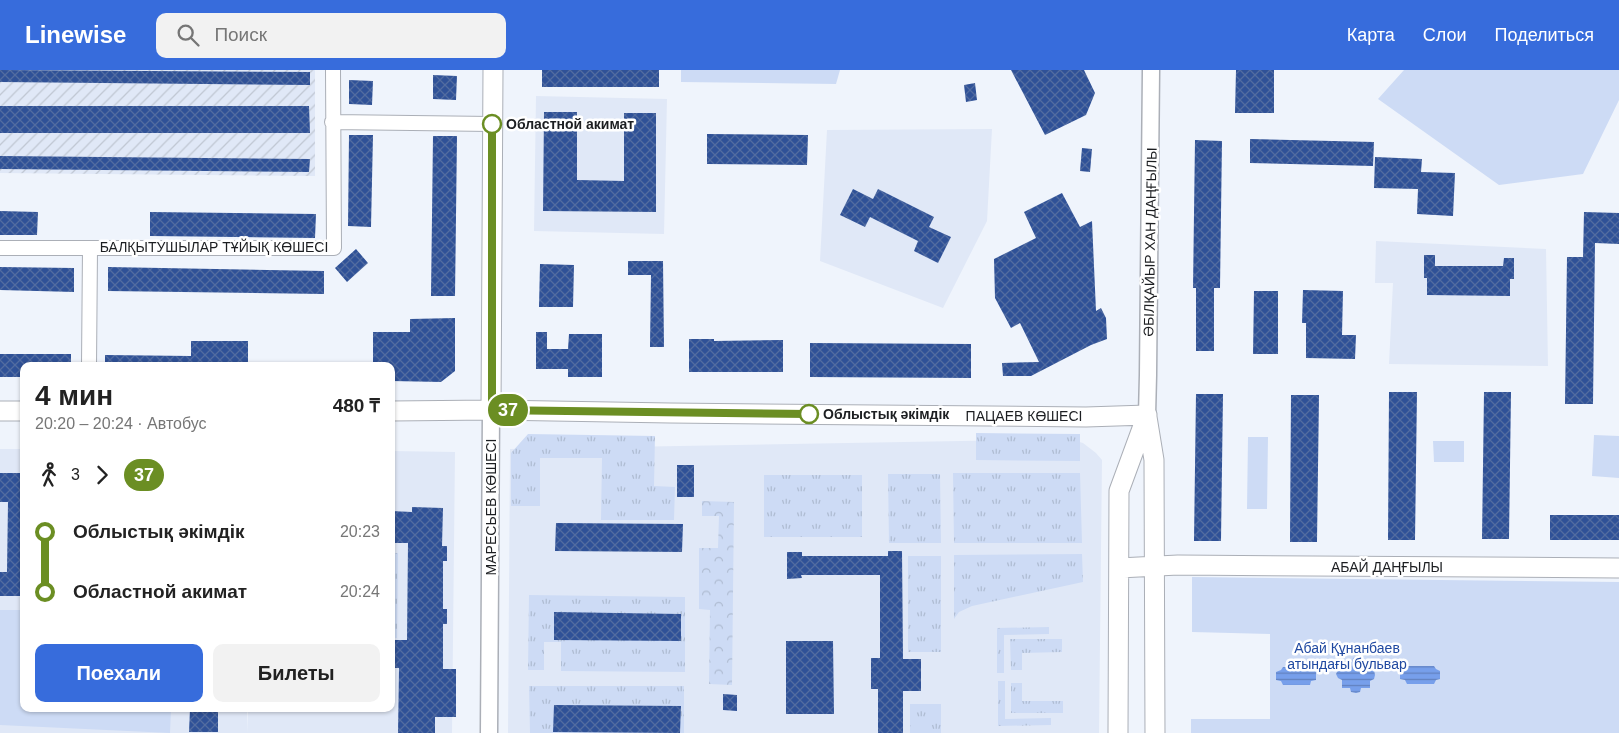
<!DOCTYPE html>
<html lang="ru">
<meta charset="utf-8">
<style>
:root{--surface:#fff;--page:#f2f2f2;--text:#222;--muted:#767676;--accent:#376cdc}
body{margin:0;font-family:Arial,sans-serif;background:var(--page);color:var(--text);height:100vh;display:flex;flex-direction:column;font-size:19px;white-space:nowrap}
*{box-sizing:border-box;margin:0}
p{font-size:16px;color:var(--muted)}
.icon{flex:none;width:28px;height:28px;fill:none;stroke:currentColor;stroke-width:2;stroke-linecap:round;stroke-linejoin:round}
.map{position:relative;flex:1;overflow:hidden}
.details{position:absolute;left:20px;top:292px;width:375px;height:350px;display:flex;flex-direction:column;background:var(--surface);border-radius:10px;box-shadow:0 1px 4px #0004}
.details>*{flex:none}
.badge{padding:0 10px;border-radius:16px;font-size:18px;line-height:32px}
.map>.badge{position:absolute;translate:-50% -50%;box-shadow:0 0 0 2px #fff}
.legs{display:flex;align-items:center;gap:8px;height:55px;padding:0 15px;font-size:16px}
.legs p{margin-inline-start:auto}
.overview{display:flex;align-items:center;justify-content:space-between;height:85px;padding:0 15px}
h1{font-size:28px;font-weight:600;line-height:38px}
.action{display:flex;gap:10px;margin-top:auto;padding:10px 15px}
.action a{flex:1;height:58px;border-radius:10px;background:var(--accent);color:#fff;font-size:20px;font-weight:600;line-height:58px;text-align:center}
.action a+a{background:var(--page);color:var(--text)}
ul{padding:0 15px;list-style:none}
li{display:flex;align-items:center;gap:18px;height:60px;font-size:19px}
li i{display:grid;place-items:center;width:8px;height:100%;margin:0 6px;background:currentColor}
li i::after{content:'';width:12px;height:12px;margin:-6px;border:4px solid;border-radius:50%;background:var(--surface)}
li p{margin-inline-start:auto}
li:first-child i{background:linear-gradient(#0000 50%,currentColor 0)}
li:last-child i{background:linear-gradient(currentColor 50%,#0000 0)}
header{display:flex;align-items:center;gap:30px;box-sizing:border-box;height:70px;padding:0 25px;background:var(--accent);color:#fff}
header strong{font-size:24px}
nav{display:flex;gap:28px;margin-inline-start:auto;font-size:18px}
.search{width:350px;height:45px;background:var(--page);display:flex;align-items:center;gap:12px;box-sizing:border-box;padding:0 18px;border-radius:10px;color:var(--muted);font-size:19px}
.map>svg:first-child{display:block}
</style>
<header>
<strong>Linewise</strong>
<div class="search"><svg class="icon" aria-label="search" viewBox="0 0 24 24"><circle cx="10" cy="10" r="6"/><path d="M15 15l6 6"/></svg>Поиск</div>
<nav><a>Карта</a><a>Слои</a><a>Поделиться</a></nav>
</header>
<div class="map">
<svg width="1619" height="663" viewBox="0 0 1619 663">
<defs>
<pattern id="industrial-furrows" width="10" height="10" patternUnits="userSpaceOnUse" patternTransform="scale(1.25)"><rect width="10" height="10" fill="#e0e8f7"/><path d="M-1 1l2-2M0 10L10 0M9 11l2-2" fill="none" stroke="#c0c7d3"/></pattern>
<pattern id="grass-tufts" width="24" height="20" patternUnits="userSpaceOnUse" patternTransform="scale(1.25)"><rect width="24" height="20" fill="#cddbf5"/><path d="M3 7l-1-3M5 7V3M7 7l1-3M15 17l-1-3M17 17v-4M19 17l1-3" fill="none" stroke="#afbcd2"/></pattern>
<pattern id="forest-crowns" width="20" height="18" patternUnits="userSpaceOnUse" patternTransform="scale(1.25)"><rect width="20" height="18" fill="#cddbf5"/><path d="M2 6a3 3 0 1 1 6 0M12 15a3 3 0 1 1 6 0" fill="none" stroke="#afbcd2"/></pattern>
<pattern id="water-rules" width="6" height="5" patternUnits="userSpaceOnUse" patternTransform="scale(1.25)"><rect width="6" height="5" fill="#779feb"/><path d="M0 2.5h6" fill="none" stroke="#6181be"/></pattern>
<pattern id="building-cross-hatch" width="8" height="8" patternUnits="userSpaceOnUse" patternTransform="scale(1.25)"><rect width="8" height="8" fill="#2f5197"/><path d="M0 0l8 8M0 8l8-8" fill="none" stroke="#526ca0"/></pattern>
</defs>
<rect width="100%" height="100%" fill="#eff4fc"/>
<!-- built -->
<path fill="#e0e8f7" d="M536 26 667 29 664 164 534 161Z
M992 59 987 151 943 238 820 191 827 60Z
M1376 171 1546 179 1548 296 1389 294 1393 213H1375Z
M1069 369 1083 373 1096 383 1102 390 1099 663H508L510 379Z
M0 379H24V639H247V663H0Z
M391 381 455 382 452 663H247L248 639H391Z"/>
<!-- industrial -->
<path fill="url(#industrial-furrows)" d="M0 0H315V106L0 103Z"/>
<!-- grass -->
<path fill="url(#grass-tufts)" d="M976 363 1080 364V391L976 390Z
M528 364 655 366 654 416 675 417 674 450H601L602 388H540V436H511V383Z
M953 403H1080L1082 473H954Z
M888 404H940L941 473H889Z
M764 405H862V467H764Z
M391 483H398L397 568H391Z
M1082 484 1083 512 972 536 959 542 954 549V485Z
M908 486H941V582H908Z
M529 525 685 527V602L561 601V572H544V600H528Z
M1049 557V564L1004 565V603H997V558Z
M1010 569H1062V582L1022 583V600H1011Z
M998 611H1005V649L1051 648V655L998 656Z
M1011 613H1022V631H1063V643H1011Z
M529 616H684V663H530Z
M910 634H941V663H910Z"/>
<!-- forest -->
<path fill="url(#forest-crowns)" d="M702 431 734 432 732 615 709 614 710 540 699 539V478H718L719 446H702Z"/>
<!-- green -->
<path fill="#cddbf5" d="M681 0H840L836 14 681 12Z
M1404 0H1619V30L1583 104 1499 115 1378 29Z
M1594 365 1619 366V408L1592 406Z
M1248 367H1268L1267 439H1247Z
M1433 371H1464V392H1434Z
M1192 507 1619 512V663H1191V649H1270V564L1192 562Z
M0 540H24V639H171L170 663 0 655Z"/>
<!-- water -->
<path fill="url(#water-rules)" d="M1356 587 1360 588 1361 592H1370V599L1374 600 1375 605 1374 609 1370 611V618H1361L1360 622 1356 623 1351 622 1350 618H1342V610L1338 608 1336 604 1338 600 1342 599V591L1352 592 1353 588Z
M1407 596H1434L1436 599 1440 601V609L1436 610 1434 614H1407L1405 610 1400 609V601L1405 599Z
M1283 597H1310L1311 600 1316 602V610L1311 611 1310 615H1283L1281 611 1276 610V602L1281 600Z"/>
<!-- building -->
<path fill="url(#building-cross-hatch)" d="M0 0 310 2V15L0 12Z
M542 0H659V17H542Z
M1011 0H1084L1095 23 1086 45 1045 65Z
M1236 0H1274V43H1235Z
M433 5 457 6 456 30 433 29Z
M349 10 373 11 372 35 349 34Z
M975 13 977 30 966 32 964 15Z
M0 36H309L310 63H0Z
M544 42H577V110L624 111V43H656V142L543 141Z
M707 64 808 65 807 95 707 94Z
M349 65H373L371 157 348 156Z
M433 66H457L455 226H431Z
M1250 69 1374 72 1373 96 1250 93Z
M1195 70 1222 71 1220 218H1214V281H1196V218H1193Z
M1082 78 1092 79 1090 102 1080 101Z
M0 86 310 89 309 102 0 99Z
M1375 87 1422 89 1421 102 1455 103 1453 146 1417 144 1418 119 1374 118Z
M853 119 873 129 878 119 934 147 929 157 951 167 938 193 914 181 918 171 870 147 865 157 840 145Z
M1062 123 1080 157 1092 151 1096 241 1101 238 1106 248 1107 269 1091 275 1031 306H1003L1002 293 1039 292 1020 253 1011 258 995 228 994 189 1036 168 1024 142Z
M0 141 38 142 37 165H0Z
M150 142 316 144 315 168 150 166Z
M1584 142 1619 143V174L1595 173 1593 334H1565L1567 187H1583Z
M356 179 368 193 347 212 335 198Z
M1424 185H1435V196H1503L1504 188H1514V209H1510V226L1427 225V208H1424Z
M628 191H663L664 277H650L651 205H628Z
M540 194 574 195 573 237H539Z
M0 197 74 198V222L0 220Z
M108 197 324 201V224L108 221Z
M1303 220 1343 221 1342 265H1356L1355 289 1306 288V253H1302Z
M1254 221H1278V284H1253Z
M455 248V301L441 312 391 311V296H373V262H410V249Z
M536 262H547V279H568L569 264H602V307H568V299H536Z
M689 269H714V271L783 270V302H689Z
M191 271H248V296H105V285L191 286Z
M810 273 971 274V308L810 307Z
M0 284H71V296H24V307H0Z
M1389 322H1417L1415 470H1388Z
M1484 322H1511L1509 469H1482Z
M1196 324H1223L1221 471H1194Z
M1291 325H1319L1317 472H1290Z
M677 395H694V427H677Z
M0 403H24V526H0V502H7L8 432H0Z
M412 437 443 438 442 476H447V491H443V539H447V554H443V599H456V647H435V663H398L399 598H391V570H407L408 473H391V441L412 442Z
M1550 445H1619V470H1550Z
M556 453 683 454 682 482 555 481Z
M888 481H902L903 589H921V621H903V663H878V619H871V588H880V505H801L802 508 787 509V482H802V486H888Z
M554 542 681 544V571L554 570Z
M786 571H833L834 644H786Z
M723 624 737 625V641L723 640Z
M554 635 681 636 680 663 553 662Z
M190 639H218V662H189Z"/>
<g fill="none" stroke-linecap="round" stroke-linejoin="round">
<defs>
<path id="minor" d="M332 52 492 54
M0 178H334L333 0
M89 296 90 178"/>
<path id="tertiary" d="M1147 345 1148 305 1151 0
M489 663 491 340"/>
<path id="secondary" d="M491 340 493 0
M0 341H24
M391 341 491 340 670 343 1086 347 1147 345
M1147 347 1154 390 1155 663
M1119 498 1178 495 1619 498
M1118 663 1119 421 1147 345"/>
</defs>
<!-- minor casing -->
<use href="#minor" stroke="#abafb7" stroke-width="16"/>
<!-- tertiary casing -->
<use href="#tertiary" stroke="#abafb7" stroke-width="19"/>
<!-- secondary casing -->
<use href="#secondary" stroke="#abafb7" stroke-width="21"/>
<!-- minor -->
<use href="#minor" stroke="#fff" stroke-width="14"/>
<!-- tertiary -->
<use href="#tertiary" stroke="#fff" stroke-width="16"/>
<!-- secondary -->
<use href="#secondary" stroke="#fff" stroke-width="19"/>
</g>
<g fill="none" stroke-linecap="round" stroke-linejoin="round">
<defs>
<path id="line-1" d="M492 54V340L809 344"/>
</defs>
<!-- line-1 casing -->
<use href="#line-1" stroke="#fff" stroke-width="11"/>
<!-- line-1 -->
<use href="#line-1" stroke="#6b8e23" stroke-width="8"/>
</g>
<!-- markers -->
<g fill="#fff" stroke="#6b8e23" stroke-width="2.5">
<circle cx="492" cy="54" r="9"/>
<circle cx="809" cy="344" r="9"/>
</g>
<g text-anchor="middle" stroke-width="5" stroke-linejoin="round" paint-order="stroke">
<!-- stop labels -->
<g font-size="14" font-weight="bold" fill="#1c1e21" stroke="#fff" text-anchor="start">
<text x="506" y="59">Областной акимат</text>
<text x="823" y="349">Облыстық әкімдік</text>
</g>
<!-- street labels -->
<g font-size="14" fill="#1c1e21" stroke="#fff">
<text transform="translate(1150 172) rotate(-89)" y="5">ӘБІЛҚАЙЫР ХАН ДАҢҒЫЛЫ</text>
<text x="214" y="182">БАЛҚЫТУШЫЛАР ТҰЙЫҚ КӨШЕСІ</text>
<text x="1024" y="351">ПАЦАЕВ КӨШЕСІ</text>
<text transform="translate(491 437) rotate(-90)" y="5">МАРЕСЬЕВ КӨШЕСІ</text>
<text x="1387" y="502">АБАЙ ДАҢҒЫЛЫ</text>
</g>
<!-- park labels -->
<g font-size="14" fill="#2049a1" stroke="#fff">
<text x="1347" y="583">Абай Құнанбаев<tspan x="1347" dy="16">атындағы бульвар</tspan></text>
</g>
</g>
</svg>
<b class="badge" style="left:508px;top:340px;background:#6b8e23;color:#fff">37</b>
<section class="details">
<div class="overview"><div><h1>4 мин</h1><p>20:20 – 20:24 · Автобус</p></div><b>480 ₸</b></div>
<div class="legs"><svg class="icon" aria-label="walk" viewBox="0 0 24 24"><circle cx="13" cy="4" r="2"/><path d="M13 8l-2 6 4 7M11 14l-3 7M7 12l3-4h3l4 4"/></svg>3<svg class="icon" aria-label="forward" viewBox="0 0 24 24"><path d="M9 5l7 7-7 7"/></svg><b class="badge" style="background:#6b8e23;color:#fff">37</b></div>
<ul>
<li><i style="color:#6b8e23"></i><b>Облыстық әкімдік</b><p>20:23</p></li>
<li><i style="color:#6b8e23"></i><b>Областной акимат</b><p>20:24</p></li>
</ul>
<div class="action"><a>Поехали</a><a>Билеты</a></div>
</section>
</div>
